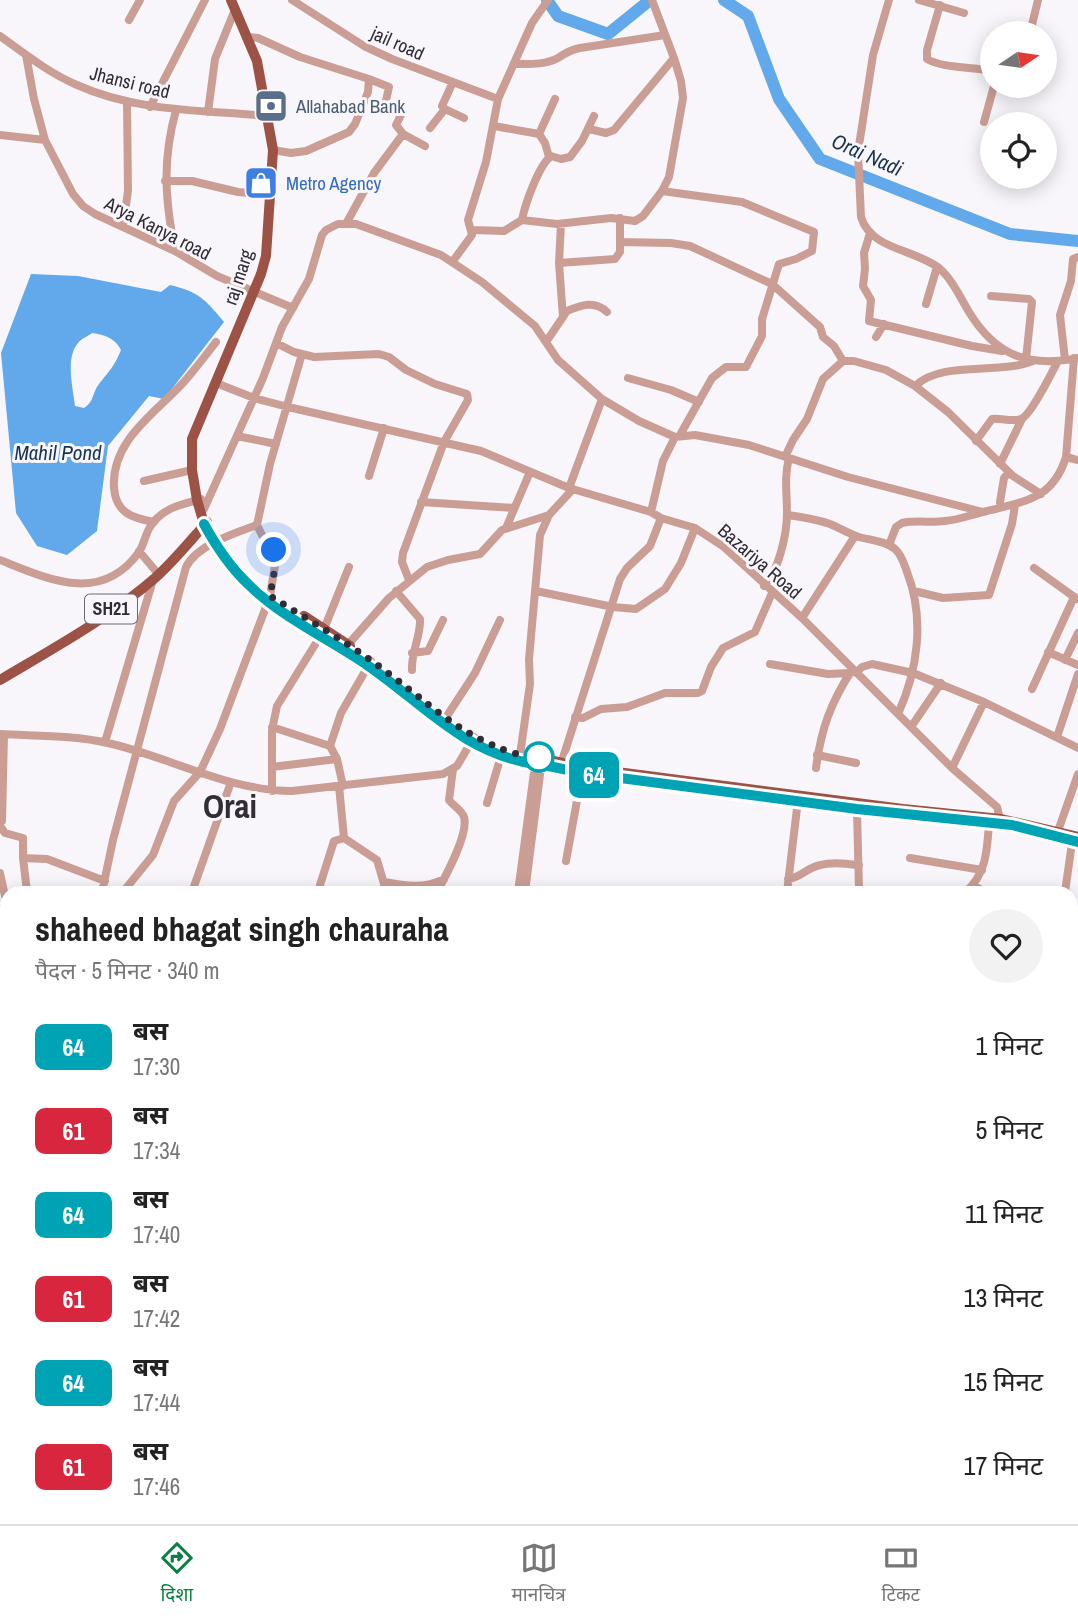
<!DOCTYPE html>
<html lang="hi">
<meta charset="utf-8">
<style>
:root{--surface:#fff;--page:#f2f2f2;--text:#222;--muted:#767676;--line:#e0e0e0;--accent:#0b8043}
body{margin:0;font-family:"Archivo Narrow","Noto Sans Devanagari",sans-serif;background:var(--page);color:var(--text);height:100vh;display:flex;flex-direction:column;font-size:26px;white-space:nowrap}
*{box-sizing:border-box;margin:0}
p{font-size:23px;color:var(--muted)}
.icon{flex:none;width:38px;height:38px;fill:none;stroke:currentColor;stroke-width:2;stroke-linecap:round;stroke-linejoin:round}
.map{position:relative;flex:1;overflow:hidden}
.panel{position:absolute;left:0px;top:886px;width:1078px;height:639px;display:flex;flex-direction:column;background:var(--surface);border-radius:21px 21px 0 0;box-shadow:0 4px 18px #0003}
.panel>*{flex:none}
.badge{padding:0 14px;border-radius:10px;font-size:24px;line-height:46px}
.needle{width:46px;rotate:77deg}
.fabs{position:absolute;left:980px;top:21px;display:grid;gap:14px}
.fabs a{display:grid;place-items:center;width:77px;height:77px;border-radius:50%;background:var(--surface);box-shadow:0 4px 18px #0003;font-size:35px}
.you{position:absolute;width:35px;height:35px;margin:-18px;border:5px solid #fff;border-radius:50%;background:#1a73e8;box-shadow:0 0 0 10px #1a73e833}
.map>.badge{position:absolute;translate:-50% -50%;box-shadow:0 0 0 4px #fff}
.round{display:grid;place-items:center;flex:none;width:74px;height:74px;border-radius:37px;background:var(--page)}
.overview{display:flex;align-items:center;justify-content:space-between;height:119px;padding:0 35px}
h1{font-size:33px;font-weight:700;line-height:52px}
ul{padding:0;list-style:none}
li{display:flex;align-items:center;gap:21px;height:84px;padding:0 35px}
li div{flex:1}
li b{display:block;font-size:26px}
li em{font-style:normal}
li .badge{min-width:77px;font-weight:700;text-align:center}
.tab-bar{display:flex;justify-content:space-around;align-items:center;height:98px;border-top:2px solid var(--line);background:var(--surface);font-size:19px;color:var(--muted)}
.tab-bar a{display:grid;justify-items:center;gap:4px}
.tab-bar .selected{color:var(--accent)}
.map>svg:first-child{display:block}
</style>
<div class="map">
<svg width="1078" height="1524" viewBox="0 0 1078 1524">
<rect width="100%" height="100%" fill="#f8f6fb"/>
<!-- water -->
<path fill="#62a9eb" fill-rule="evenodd" d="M31 274 78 276 161 292 170 285C199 292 205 299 224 322L164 399 149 396 108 446 97 531 67 555 37 546 16 513 1 353ZM92 333C105 335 115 338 121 350 114 367 110 370 99 384 92 393 94 402 84 408L75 406C73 388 65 358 78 343 81 339 88 336 92 333Z"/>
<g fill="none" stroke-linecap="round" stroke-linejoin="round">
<!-- river -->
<path stroke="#62a9eb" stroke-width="12" d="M547 0 558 16 608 34 650 0
M724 0 748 16 779 99 820 159 1010 234 1078 241"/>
<!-- minor -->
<path stroke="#ca9e95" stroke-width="8" d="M292 0 364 46 392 59 498 99
M889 0 873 55 858 152 861 217C871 250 915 249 939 268 952 279 960 297 969 312 996 356 1029 368 1078 358
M919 0 964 13
M940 5 927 50V59C941 68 974 67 992 71
M129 20 140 0
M1030 33 1038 0
M0 36C25 54 49 73 77 85 137 112 203 110 267 116
M248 37 258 38 300 57 369 79 368 92 355 124 349 132 306 151 291 153 273 150
M26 55 34 99 45 140 73 194 83 206 95 214 175 251 217 276 293 308
M515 64C529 64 545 65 558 58 565 53 570 50 580 48L665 35
M369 79 389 87 385 105 401 115 396 125 403 134 425 146
M150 107 205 0
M445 109 464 118
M208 112 215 59 234 12
M984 122 994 86
M494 126 539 134 545 143 549 157
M430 128 445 109 442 106 453 82
M589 129 606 133 614 130 674 58
M539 134 555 99
M0 135 45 140
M165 181H192L238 192 271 195
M662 191 742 202 814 232 812 251 796 259 779 264 762 319V336L746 367H726L712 378 680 435
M522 220C525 204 539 165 551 156L561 159 570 157 582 141 594 116
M347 222 374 173 403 134
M561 224 559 263 563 317
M123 226 128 191 127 101
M473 230 504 231 522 220 557 224 611 218 635 221 643 216 662 191 669 177 683 98 681 81 674 58 652 0
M870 233 864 253 865 269 863 286 871 300 869 321 972 346 1002 351
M620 242 671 243 690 246 772 284 820 327 823 337 834 346 843 361
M175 251C165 199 162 161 176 110
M453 261 472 235 468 220 486 162 498 99 532 23 548 0
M559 263 615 259 620 252V218
M991 296 1029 299 1032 302 1026 359
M926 304 937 267
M876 337 884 324
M546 342 567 311C581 305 595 300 607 312
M278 344 294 352 314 357 379 354 389 357 406 370 435 384 467 394 468 400 444 442 403 553 402 562 409 580
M1065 360 1060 315 1071 281 1073 259 1078 257
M628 378 671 390 699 402
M216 383 254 398 288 407 481 451 569 488 651 512 661 518 695 528 724 547 802 618 952 768 997 807 1001 823
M915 386C943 360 998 375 1033 361
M237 436 276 444
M976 441 992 419C1001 418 1013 422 1021 419 1031 415 1052 372 1058 361
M785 457 793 440 807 419 823 379 843 361H854L886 370 915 386 948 412 1013 476 1041 494
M1066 457 1078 460
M1000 464 1022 419
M369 476 384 428
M144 481 192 470
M569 488 602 399
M421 502 514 508
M1000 502 1004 478 1009 472
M204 509 263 378 282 327 309 279 322 235 326 230 338 224H356L441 255 482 282 535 326 558 360 602 399 639 421 675 437 695 435 749 445 848 477 983 512
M651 512 663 461 675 437
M788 515C802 517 816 519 830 524 840 528 849 534 859 537 870 540 886 541 895 549 902 555 904 564 907 572 925 618 918 670 898 714
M154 522C132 518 116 513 114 488 111 441 154 414 182 384 194 371 205 356 216 342
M506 528 530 472
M889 545 896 527 902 523C916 520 931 523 945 521 959 520 973 514 987 511 1026 501 1053 499 1066 457L1074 358
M139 551 159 575
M0 560C48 579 101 605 139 552 144 545 145 535 150 527 162 508 180 505 201 499
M1034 568 1077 599
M764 586C779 571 787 533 787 513 787 493 784 477 789 458
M396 591 420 619C421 636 411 652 412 670
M536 591 613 607 636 609 665 589 681 563 695 528
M914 591 943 598 989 595 1012 524 1015 505
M802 618 855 536
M324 629 349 567
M345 648 389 598 427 567 448 560 480 554 502 530 549 515
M1048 652 1078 665
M412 653 428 651 443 620
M1065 660 1078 633
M770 664 828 674 850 673
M856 673 862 667 872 664 913 673 984 702 1078 748
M1032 689 1074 597
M575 717 583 718 601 709 627 707 665 693H698L702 691 711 667 723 648 755 632 772 593
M445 719 475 673 500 620
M272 727 330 746 337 759 343 786
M911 727 941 683
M0 734C35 736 74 735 108 743 170 757 228 791 292 791L443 774 457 766 474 737
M1057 737 1078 674
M105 742 153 580
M330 746 341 713 371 661
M520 755 530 684 529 659 540 535 549 515 573 489
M817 755 856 763
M561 764 620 579 627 568 650 546 661 518
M272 767 337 759
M816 768C821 729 831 702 852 670
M952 768 984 702
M339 786 344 838
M272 791V730L277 706 321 635
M487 803 501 756
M857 809 859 892
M0 821H2L4 735
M0 826 5 833 23 838V858
M1058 831 1078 774
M344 838 377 860 385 887 384 892
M910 858 982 870
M566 861 582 773
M0 873 5 896
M788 879C799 878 804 871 814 867 827 861 845 864 859 865
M384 882C405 886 425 889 444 879
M320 885 334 841 344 838
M974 885 984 892
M27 892 23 858 47 859 105 881
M102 892 113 840 186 567C197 545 235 533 257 525
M123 892 153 855 174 801 200 772 220 729 270 596 277 553 266 543 257 525 270 464 302 354
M192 892 231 782
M437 892C445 877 469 834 464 817 462 810 453 806 449 800L453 769
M518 892 535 765
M525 892 541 767
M787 892 798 800
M966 892C987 872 987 850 989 823
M1065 892 1073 836
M0 909 7 907
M1071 968 1078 970
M0 969H7
M1071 1037 1078 1038
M0 1049 7 1051
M0 1125 7 1127
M1071 1146 1078 1140
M0 1174 7 1177
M1071 1208 1078 1205
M0 1214 7 1201
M1071 1234 1076 1236 1078 1256
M1071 1331 1078 1330
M0 1340 7 1348
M0 1389 7 1400
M1071 1413H1078
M1071 1444H1078
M0 1459 6 1468
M1071 1474 1078 1475
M1071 1506H1078
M0 1508 10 1524
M151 1517 156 1522 159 1517
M563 1517V1524
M672 1517 673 1524
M702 1517 703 1524
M811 1517V1524
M900 1517 912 1520 913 1524
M996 1517 997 1524
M1054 1517V1524
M25 1524 32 1517
M337 1524 338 1517
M645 1524 653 1517
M732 1524 783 1517
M840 1524 841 1517
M877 1524 879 1517
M946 1524V1517"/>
<!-- major -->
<path stroke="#9c5245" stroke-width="10" d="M231 0 257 61 273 150 266 256 261 274 192 439V470L197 500 204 524 215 544 235 571 268 601 368 666 454 732 471 743 501 756 535 764 538 767 544 765 545 761 538 757 535 764
M304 616 350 646
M0 680C52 649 109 618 155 578 174 561 190 541 207 522
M544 759 586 768 903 809 1001 819 1078 837"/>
</g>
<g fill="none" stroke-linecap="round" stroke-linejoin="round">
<defs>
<path id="line" d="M204 524C216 546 230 567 248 584 281 617 329 639 367 665 424 704 463 753 535 764V759L541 757 545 761 544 765 582 773 857 809 1012 825 1078 842"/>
</defs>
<!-- line casing -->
<use href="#line" stroke="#fff" stroke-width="16"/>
<!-- line -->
<use href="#line" stroke="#00a3b4" stroke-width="10"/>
<!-- walk -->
<path stroke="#312c36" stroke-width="7" stroke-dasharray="0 12.6" d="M274 550 277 556 270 596C311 621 353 646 392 676 443 715 469 743 535 759L539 757"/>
</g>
<!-- icons -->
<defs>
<symbol id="bank-square" viewBox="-11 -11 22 22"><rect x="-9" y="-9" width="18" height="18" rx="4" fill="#5c6f8a" stroke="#f8f6fb"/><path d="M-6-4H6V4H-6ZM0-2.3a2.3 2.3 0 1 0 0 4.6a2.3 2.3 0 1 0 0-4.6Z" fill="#fff"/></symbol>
<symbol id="shop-square" viewBox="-11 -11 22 22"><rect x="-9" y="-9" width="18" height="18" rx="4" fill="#3f7fe0" stroke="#f8f6fb"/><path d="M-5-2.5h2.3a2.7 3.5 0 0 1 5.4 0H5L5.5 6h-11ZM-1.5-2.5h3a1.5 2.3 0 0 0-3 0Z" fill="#fff"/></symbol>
</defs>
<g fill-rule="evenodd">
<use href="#bank-square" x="252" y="87" width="38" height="38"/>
<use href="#shop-square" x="242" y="164" width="38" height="38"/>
</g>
<!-- markers -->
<circle fill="#fff" stroke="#00a3b4" stroke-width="3.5" cx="539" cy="757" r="14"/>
<g text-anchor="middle" stroke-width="6" stroke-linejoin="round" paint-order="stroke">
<!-- shield labels -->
<rect fill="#f8f6fb" stroke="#6d6971" stroke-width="2" x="85" y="594.5" width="52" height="29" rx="5"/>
<g font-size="18" font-weight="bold" fill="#312c36">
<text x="111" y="615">SH21</text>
</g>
<!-- street labels -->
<g font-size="19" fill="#312c36" stroke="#f8f6fb">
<text transform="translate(398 43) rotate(24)" y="7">jail road</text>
<text transform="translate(130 82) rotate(14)" y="7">Jhansi road</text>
<text transform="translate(158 228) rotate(27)" y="7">Arya Kanya road</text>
<text transform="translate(238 277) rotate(-72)" y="7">raj marg</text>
<text transform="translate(760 561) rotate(41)" y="7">Bazariya Road</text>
</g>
<!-- service labels -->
<g font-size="19" fill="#4e5e75" stroke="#f8f6fb" text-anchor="start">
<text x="296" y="113">Allahabad Bank</text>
</g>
<!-- shop labels -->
<g font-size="19" fill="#366cbe" stroke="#f8f6fb" text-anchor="start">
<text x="286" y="190">Metro Agency</text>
</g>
<!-- water labels -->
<g font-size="21" font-style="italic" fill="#17354f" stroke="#f8f6fb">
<text transform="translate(867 155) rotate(24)" y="7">Orai Nadi</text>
<text x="58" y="460">Mahil Pond</text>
</g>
<!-- town labels -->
<g font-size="33" font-weight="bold" fill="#312c36" stroke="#f8f6fb">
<text x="230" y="818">Orai</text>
</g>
</g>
</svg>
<div class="fabs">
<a><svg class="needle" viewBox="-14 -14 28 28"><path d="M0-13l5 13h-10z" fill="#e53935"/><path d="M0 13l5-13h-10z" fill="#767676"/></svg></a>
<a><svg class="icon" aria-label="locate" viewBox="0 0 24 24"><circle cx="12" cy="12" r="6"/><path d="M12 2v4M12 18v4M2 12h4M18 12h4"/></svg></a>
</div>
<div class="you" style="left:274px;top:550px"></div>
<b class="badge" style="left:594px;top:775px;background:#00a3b4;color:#fff">64</b>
<section class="panel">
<div class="overview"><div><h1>shaheed bhagat singh chauraha</h1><p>पैदल · 5 मिनट · 340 m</p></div><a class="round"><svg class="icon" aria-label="heart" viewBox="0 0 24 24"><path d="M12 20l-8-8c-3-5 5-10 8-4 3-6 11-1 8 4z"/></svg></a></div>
<ul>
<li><span class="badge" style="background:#00a3b4;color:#fff">64</span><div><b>बस</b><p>17:30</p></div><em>1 मिनट</em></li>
<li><span class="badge" style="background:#d7263d;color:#fff">61</span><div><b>बस</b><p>17:34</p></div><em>5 मिनट</em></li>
<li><span class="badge" style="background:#00a3b4;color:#fff">64</span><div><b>बस</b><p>17:40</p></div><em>11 मिनट</em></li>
<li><span class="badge" style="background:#d7263d;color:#fff">61</span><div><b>बस</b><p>17:42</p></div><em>13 मिनट</em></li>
<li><span class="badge" style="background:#00a3b4;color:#fff">64</span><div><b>बस</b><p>17:44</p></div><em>15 मिनट</em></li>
<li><span class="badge" style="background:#d7263d;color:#fff">61</span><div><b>बस</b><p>17:46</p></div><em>17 मिनट</em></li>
</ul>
</section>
</div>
<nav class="tab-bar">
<a class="selected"><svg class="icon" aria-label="directions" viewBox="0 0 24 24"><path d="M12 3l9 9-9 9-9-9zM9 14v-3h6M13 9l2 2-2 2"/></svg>दिशा</a>
<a><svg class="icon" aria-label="map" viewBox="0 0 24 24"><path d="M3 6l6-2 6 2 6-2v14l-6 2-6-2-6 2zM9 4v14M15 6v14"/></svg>मानचित्र</a>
<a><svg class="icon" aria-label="tickets" viewBox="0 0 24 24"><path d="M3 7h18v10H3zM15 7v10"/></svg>टिकट</a>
</nav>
